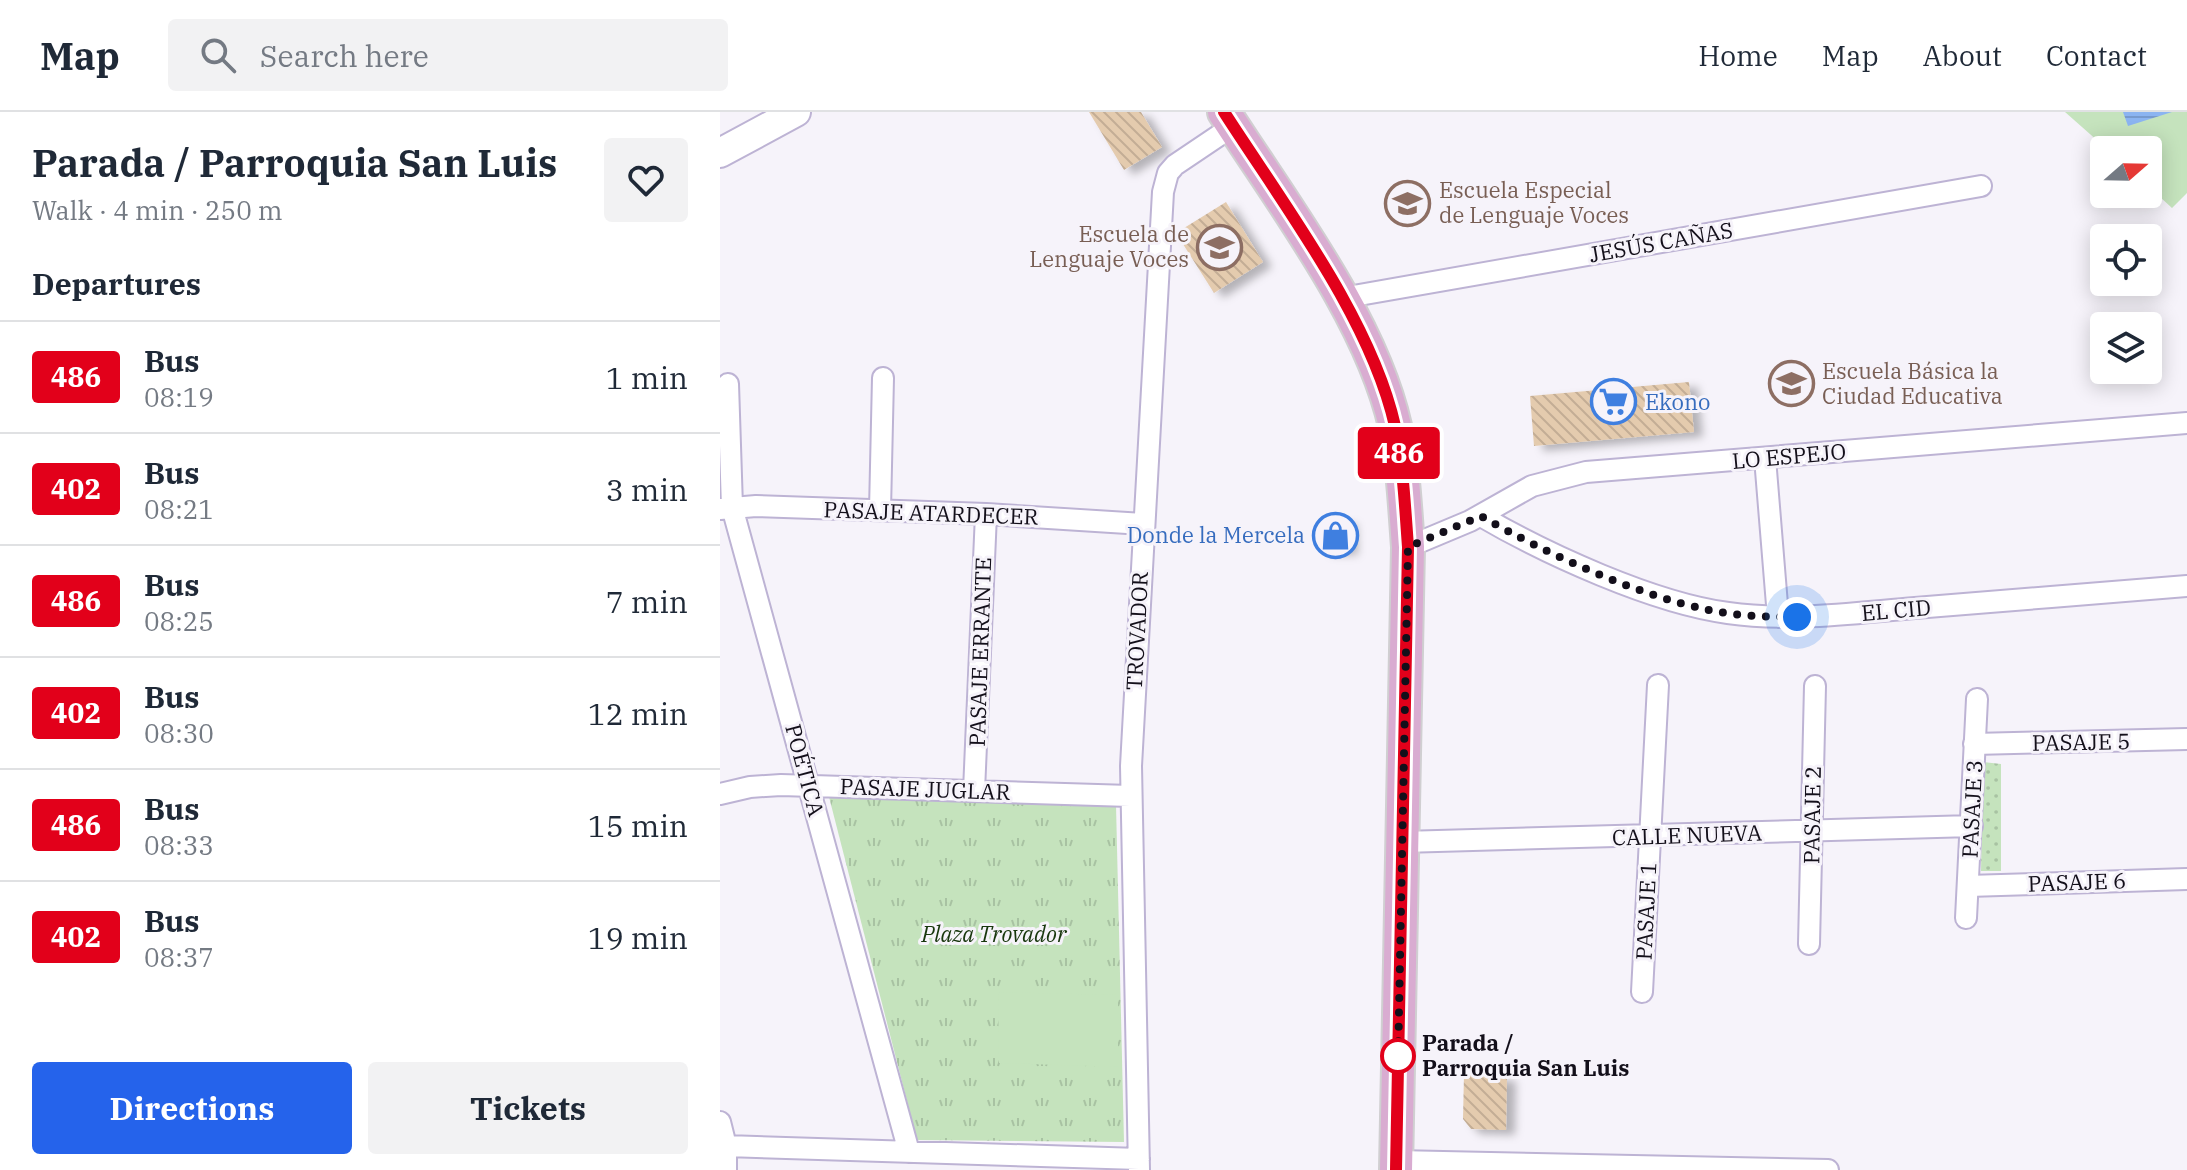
<!DOCTYPE html>
<meta charset="utf-8">
<style>
:root{--surface:#fff;--page:#f2f2f3;--text:#1f2937;--muted:#747a83;--line:#e0e1e3;--accent:#2563eb}
body{margin:0;font-family:"IBM Plex Serif",serif;background:var(--page);color:var(--text);height:100vh;display:flex;flex-direction:column;font-size:30px;white-space:nowrap}
*{box-sizing:border-box;margin:0}
p{font-size:26px;color:var(--muted)}
.icon{flex:none;width:44px;height:44px;fill:none;stroke:currentColor;stroke-width:2;stroke-linecap:round;stroke-linejoin:round}
.map{position:relative;flex:1;overflow:hidden}
.panel{display:flex;flex-direction:column;background:var(--surface);width:720px}
.panel>*{flex:none}
.badge{padding:0 16px;border-radius:6px;font-size:28px;line-height:52px}
.needle{width:52px;rotate:70deg}
.controls{position:absolute;left:1370px;top:24px;display:grid;gap:16px}
.controls a{display:grid;place-items:center;width:72px;height:72px;border-radius:8px;background:var(--surface);box-shadow:0 4px 20px #0003;font-size:40px}
.you{position:absolute;width:40px;height:40px;margin:-20px;border:6px solid #fff;border-radius:50%;background:#1a73e8;box-shadow:0 0 0 12px #1a73e833}
.map>.badge{position:absolute;translate:-50% -50%;box-shadow:0 0 0 4px #fff}
h2{padding:0 32px;font-size:30px;line-height:72px}
.round{display:grid;place-items:center;flex:none;width:84px;height:84px;border-radius:8px;background:var(--page)}
.summary{display:flex;align-items:center;justify-content:space-between;height:136px;padding:0 32px}
h1{font-size:38px;font-weight:700;line-height:60px}
.button{display:flex;gap:16px;margin-top:auto;padding:16px 32px}
.button a{flex:1;height:92px;border-radius:8px;background:var(--accent);color:#fff;font-size:32px;font-weight:700;line-height:92px;text-align:center}
.button a+a{background:var(--page);color:var(--text)}
ul{padding:0;list-style:none}
li{display:flex;align-items:center;gap:24px;height:112px;padding:0 32px;border-top:2px solid var(--line)}
li div{flex:1}
li b{display:block;font-size:30px}
li em{font-style:normal}
li .badge{min-width:88px;font-weight:700;text-align:center}
header{display:flex;align-items:center;gap:48px;box-sizing:border-box;height:112px;padding:0 40px;background:var(--surface);border-bottom:2px solid var(--line)}
header strong{font-size:38px}
nav{display:flex;gap:44px;margin-inline-start:auto;font-size:28px}
.search{width:560px;height:72px;background:var(--page);display:flex;align-items:center;gap:20px;box-sizing:border-box;padding:0 28px;border-radius:8px;color:var(--muted);font-size:30px}
main{display:flex;flex:1;min-height:0}
.map>svg:first-child{display:block}
</style>
<header>
<strong>Map</strong>
<div class="search"><svg class="icon" aria-label="search" viewBox="0 0 24 24"><circle cx="10" cy="10" r="6"/><path d="M15 15l6 6"/></svg>Search here</div>
<nav><a>Home</a><a>Map</a><a>About</a><a>Contact</a></nav>
</header>
<main>
<section class="panel">
<div class="summary"><div><h1>Parada / Parroquia San Luis</h1><p>Walk · 4 min · 250 m</p></div><a class="round"><svg class="icon" aria-label="heart" viewBox="0 0 24 24"><path d="M12 20l-8-8c-3-5 5-10 8-4 3-6 11-1 8 4z"/></svg></a></div>
<h2>Departures</h2>
<ul>
<li><span class="badge" style="background:#e2001a;color:#fff">486</span><div><b>Bus</b><p>08:19</p></div><em>1 min</em></li>
<li><span class="badge" style="background:#e2001a;color:#fff">402</span><div><b>Bus</b><p>08:21</p></div><em>3 min</em></li>
<li><span class="badge" style="background:#e2001a;color:#fff">486</span><div><b>Bus</b><p>08:25</p></div><em>7 min</em></li>
<li><span class="badge" style="background:#e2001a;color:#fff">402</span><div><b>Bus</b><p>08:30</p></div><em>12 min</em></li>
<li><span class="badge" style="background:#e2001a;color:#fff">486</span><div><b>Bus</b><p>08:33</p></div><em>15 min</em></li>
<li><span class="badge" style="background:#e2001a;color:#fff">402</span><div><b>Bus</b><p>08:37</p></div><em>19 min</em></li>
</ul>
<div class="button"><a>Directions</a><a>Tickets</a></div>
</section>
<div class="map">
<svg width="1467" height="1058" viewBox="0 0 1467 1058">
<defs>
<pattern id="grass-dots" width="8" height="8" patternUnits="userSpaceOnUse" patternTransform="scale(2)"><rect width="8" height="8" fill="#c5e3bd"/><path d="M2 2h.1M6 6h.1" fill="none" stroke="#a8c2a2" stroke-width="1.8" stroke-linecap="round"/></pattern>
<pattern id="park-tufts" width="24" height="20" patternUnits="userSpaceOnUse" patternTransform="scale(2)"><rect width="24" height="20" fill="#c5e3bd"/><path d="M3 7l-1-3M5 7V3M7 7l1-3M15 17l-1-3M17 17v-4M19 17l1-3" fill="none" stroke="#a8c2a2"/></pattern>
<pattern id="water-rules" width="6" height="5" patternUnits="userSpaceOnUse" patternTransform="scale(2)"><rect width="6" height="5" fill="#8bb4f1"/><path d="M0 2.5h6" fill="none" stroke="#779ace"/></pattern>
<pattern id="building-back-hatch" width="6" height="6" patternUnits="userSpaceOnUse" patternTransform="scale(2)"><rect width="6" height="6" fill="#e4cbae"/><path d="M-1 5l2 2M0 0l6 6M5-1l2 2" fill="none" stroke="#c3ad95"/></pattern>
<filter id="shadow"><feDropShadow dx="9" dy="5" stdDeviation="4" flood-color="#0004"/></filter>
</defs>
<rect width="100%" height="100%" fill="#f6f3fa"/>
<!-- grass -->
<path fill="url(#grass-dots)" d="M1263 650 1281 652V759H1261Z"/>
<!-- park -->
<path fill="url(#park-tufts)" d="M108 681 396 693 404 1030 197 1028Z"/>
<!-- garden -->
<path fill="#c5e3bd" d="M1345 0H1467V81L1452 96 1428 74V38H1388Z
M278 880 398 883V955L279 951Z"/>
<!-- water -->
<path fill="url(#water-rules)" d="M1403 0H1452L1408 14Z"/>
<!-- building -->
<path fill="url(#building-back-hatch)" filter="url(#shadow)" d="M369 0H421L442 35 404 58Z
M506 90 543 150 494 181 456 121Z
M969 270 974 320 814 334 810 284Z
M628 407 629 438H603L602 408Z
M744 962 787 964 786 1018 751 1017 743 1007Z"/>
<g fill="none" stroke-linecap="round" stroke-linejoin="round">
<defs>
<path id="street" d="M622 186 1261 74
M8 272 12 395 189 1040
M1045 346 1058 505
M0 397 36 394 266 402 423 412
M160 398 163 266
M761 404C826 442 933 491 1008 501 1070 510 1133 501 1195 496 1286 489 1376 481 1467 474
M688 435 750 409 812 374 866 360 1467 311
M1254 632 1467 627
M254 679 266 402
M0 682 30 675 61 673 410 684
M682 730 1252 714
M1248 774 1467 767
M1246 806 1257 587
M1089 832 1095 574
M922 880 938 573
M0 1010 6 1034V1058
M6 1034 419 1047
M676 1049 1108 1058
M419 1058 411 654 443 80 448 61 455 53 513 14"/>
<path id="secondary" d="M0 41 76 0"/>
<path id="primary" d="M504 0C563 92 651 207 675 314 683 353 685 394 688 435L676 1058"/>
</defs>
<!-- street casing -->
<use href="#street" stroke="#bdb3d4" stroke-width="24"/>
<!-- secondary casing -->
<use href="#secondary" stroke="#bdb3d4" stroke-width="32"/>
<!-- primary casing -->
<use href="#primary" stroke="#d0cfd1" stroke-width="36"/>
<!-- street -->
<use href="#street" stroke="#fff" stroke-width="20"/>
<!-- secondary -->
<use href="#secondary" stroke="#fff" stroke-width="28"/>
<!-- primary -->
<use href="#primary" stroke="#d9acd1" stroke-width="32"/>
</g>
<g fill="none" stroke-linecap="round" stroke-linejoin="round">
<defs>
<path id="line" d="M504 0C563 92 651 207 675 314 683 353 685 394 688 435L676 1058"/>
</defs>
<!-- line casing -->
<use href="#line" stroke="#fff" stroke-width="18"/>
<!-- line -->
<use href="#line" stroke="#e2001a" stroke-width="12"/>
<!-- walk -->
<path stroke="#130f1a" stroke-width="8" stroke-dasharray="0 14.4" d="M678 944V951L688 435 761 404C825 441 912 481 984 497 1015 504 1046 505 1077 505"/>
</g>
<!-- icons -->
<defs>
<symbol id="school-ring" viewBox="-11 -11 22 22"><circle r="9.5" fill="#f6f3fa" stroke="#8d6e63" stroke-width="1.5"/><path d="M0-5L7-2L0 1L-7-2ZM-4 1L0 2.5L4 1V4Q0 6-4 4Z" fill="#8d6e63"/></symbol>
<symbol id="supermarket-ring" viewBox="-11 -11 22 22"><circle r="9.5" fill="#f6f3fa" stroke="#3f7fe0" stroke-width="1.5"/><path d="M-6-5.5h2.5l.6 2H6L4.5 2H-2.5L-4.4-4H-6ZM-1.5 3.2a1.3 1.3 0 1 0 .1 0ZM3 3.2a1.3 1.3 0 1 0 .1 0Z" fill="#3f7fe0"/></symbol>
<symbol id="shop-ring" viewBox="-11 -11 22 22"><circle r="9.5" fill="#f6f3fa" stroke="#3f7fe0" stroke-width="1.5"/><path d="M-5-2.5h2.3a2.7 3.5 0 0 1 5.4 0H5L5.5 6h-11ZM-1.5-2.5h3a1.5 2.3 0 0 0-3 0Z" fill="#3f7fe0"/></symbol>
</defs>
<g fill-rule="evenodd">
<use href="#school-ring" x="662" y="66" width="51" height="51"/>
<use href="#school-ring" x="474" y="110" width="51" height="51"/>
<use href="#school-ring" x="1046" y="246" width="51" height="51"/>
<use href="#supermarket-ring" x="868" y="264" width="51" height="51"/>
<use href="#shop-ring" x="590" y="398" width="51" height="51"/>
</g>
<!-- markers -->
<circle fill="#fff" stroke="#e2001a" stroke-width="4" cx="678" cy="944" r="16"/>
<g text-anchor="middle" stroke-width="6" stroke-linejoin="round" paint-order="stroke">
<!-- education labels -->
<g font-size="22" fill="#785e54" stroke="#f6f3fa" text-anchor="start">
<text x="719" y="86">Escuela Especial<tspan x="719" dy="25">de Lenguaje Voces</tspan></text>
<text x="469" y="130" text-anchor="end">Escuela de<tspan x="469" dy="25">Lenguaje Voces</tspan></text>
<text x="1102" y="267">Escuela Básica la<tspan x="1102" dy="25">Ciudad Educativa</tspan></text>
</g>
<!-- street labels -->
<g font-size="22" fill="#130f1a" stroke="#f6f3fa">
<text transform="translate(941 130) rotate(-10)" y="8">JESÚS CAÑAS</text>
<text transform="translate(1069 344) rotate(-5)" y="8">LO ESPEJO</text>
<text transform="translate(211 401) rotate(2)" y="8">PASAJE ATARDECER</text>
<text transform="translate(1176 498) rotate(-5)" y="8">EL CID</text>
<text transform="translate(417 519) rotate(-87)" y="8">TROVADOR</text>
<text transform="translate(260 540) rotate(-88)" y="8">PASAJE ERRANTE</text>
<text transform="translate(1361 630) rotate(-1)" y="8">PASAJE 5</text>
<text transform="translate(85 658) rotate(75)" y="8">POÉTICA</text>
<text transform="translate(205 677) rotate(2)" y="8">PASAJE JUGLAR</text>
<text transform="translate(1252 697) rotate(-87)" y="8">PASAJE 3</text>
<text transform="translate(1092 703) rotate(-89)" y="8">PASAJE 2</text>
<text transform="translate(967 723) rotate(-2)" y="8">CALLE NUEVA</text>
<text transform="translate(1357 770) rotate(-2)" y="8">PASAJE 6</text>
<text transform="translate(926 799) rotate(-87)" y="8">PASAJE 1</text>
</g>
<!-- shop labels -->
<g font-size="22" fill="#366cbe" stroke="#f6f3fa" text-anchor="start">
<text x="925" y="298">Ekono</text>
<text x="585" y="431" text-anchor="end">Donde la Mercela</text>
</g>
<!-- park labels -->
<g font-size="22" font-style="italic" fill="#18370d" stroke="#f6f3fa">
<text x="274" y="830">Plaza Trovador</text>
</g>
<!-- stop labels -->
<g font-size="22" font-weight="bold" fill="#130f1a" stroke="#f6f3fa" text-anchor="start">
<text x="702" y="939">Parada /<tspan x="702" dy="25">Parroquia San Luis</tspan></text>
</g>
</g>
</svg>
<div class="controls">
<a><svg class="needle" viewBox="-14 -14 28 28"><path d="M0-13l5 13h-10z" fill="#e53935"/><path d="M0 13l5-13h-10z" fill="#747a83"/></svg></a>
<a><svg class="icon" aria-label="locate" viewBox="0 0 24 24"><circle cx="12" cy="12" r="6"/><path d="M12 2v4M12 18v4M2 12h4M18 12h4"/></svg></a>
<a><svg class="icon" aria-label="layers" viewBox="0 0 24 24"><path d="M12 4l9 5-9 5-9-5zM3 14l9 5 9-5"/></svg></a>
</div>
<div class="you" style="left:1077px;top:505px"></div>
<b class="badge" style="left:679px;top:341px;background:#e2001a;color:#fff">486</b>
</div>
</main>
